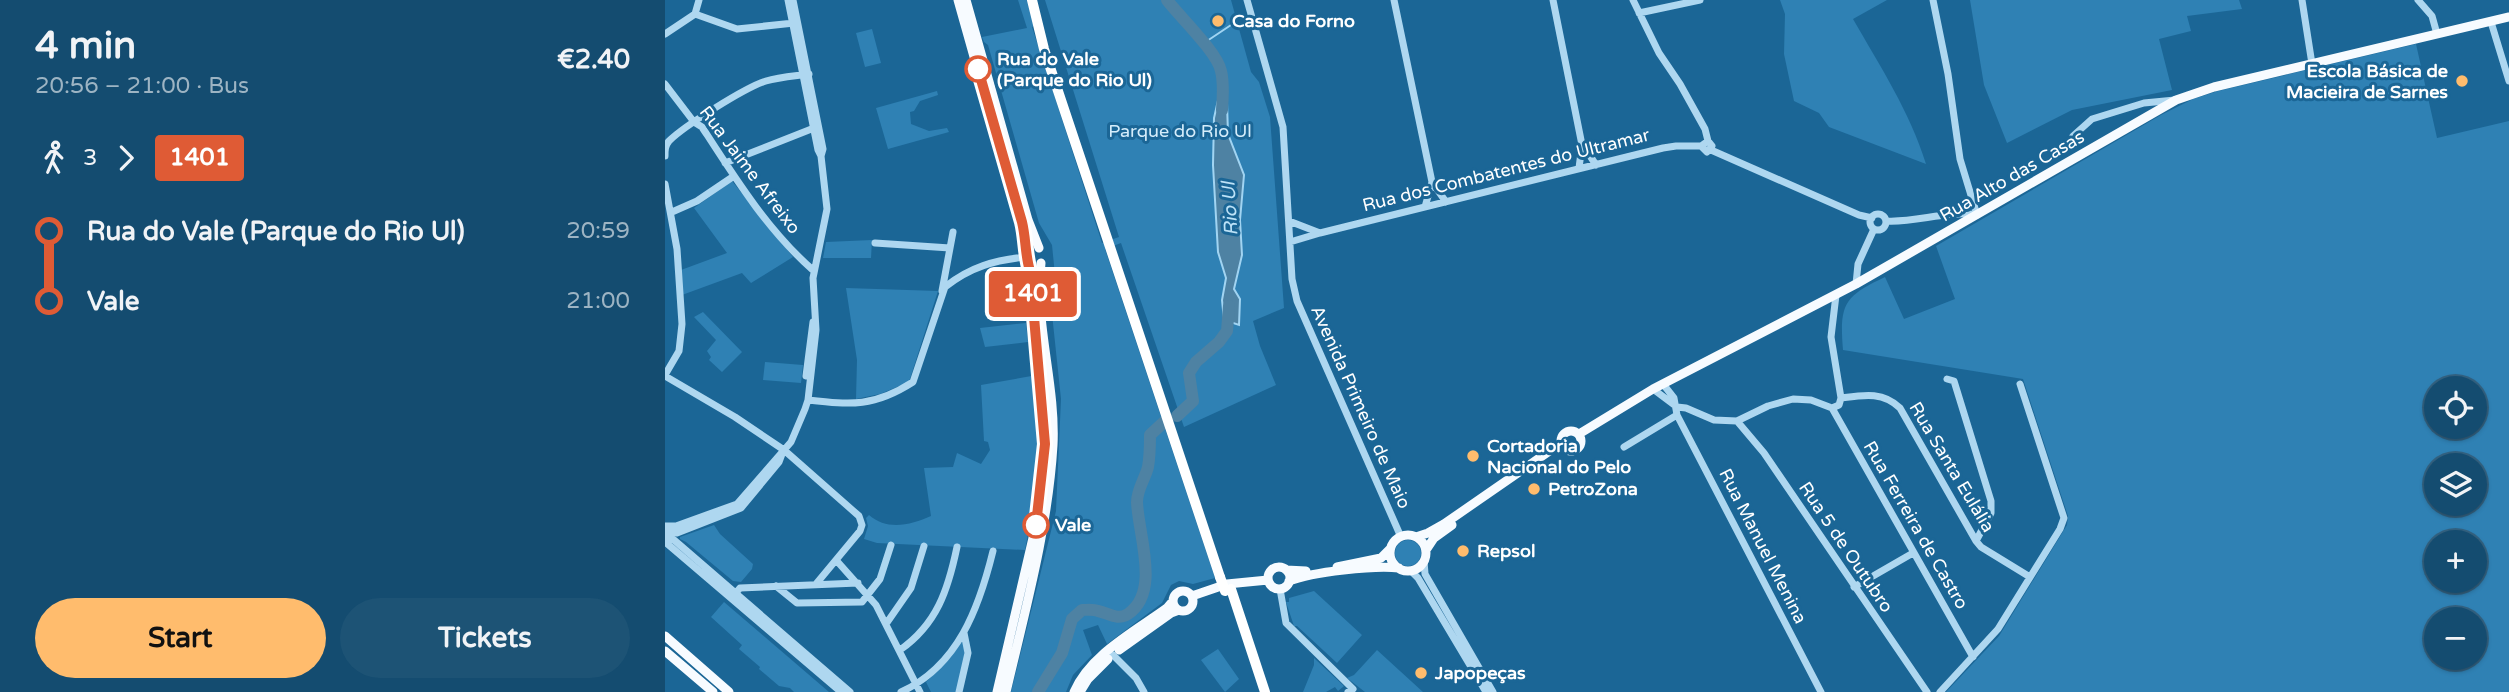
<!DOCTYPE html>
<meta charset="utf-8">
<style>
:root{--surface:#144c70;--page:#1d5375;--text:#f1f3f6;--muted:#9db4c3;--line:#336383;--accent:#ffbc6d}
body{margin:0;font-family:"Varela Round",sans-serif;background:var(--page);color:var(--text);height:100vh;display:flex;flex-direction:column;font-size:26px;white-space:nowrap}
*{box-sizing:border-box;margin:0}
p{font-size:23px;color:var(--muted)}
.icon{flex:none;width:38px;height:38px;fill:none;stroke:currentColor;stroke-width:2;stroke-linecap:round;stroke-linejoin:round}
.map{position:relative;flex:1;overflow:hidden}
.panel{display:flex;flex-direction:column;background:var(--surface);width:665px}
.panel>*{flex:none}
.badge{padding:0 14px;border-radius:5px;font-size:24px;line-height:46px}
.fabs{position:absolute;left:1759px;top:376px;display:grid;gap:14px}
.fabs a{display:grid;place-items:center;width:63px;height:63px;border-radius:50%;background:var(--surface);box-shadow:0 2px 5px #0004,0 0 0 2px var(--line);font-size:35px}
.map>.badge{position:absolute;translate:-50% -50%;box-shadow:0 0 0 4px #fff}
.legs{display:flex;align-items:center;gap:10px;height:77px;padding:0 35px;font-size:23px}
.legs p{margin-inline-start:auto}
.head{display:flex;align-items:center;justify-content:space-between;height:119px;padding:0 35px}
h1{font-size:38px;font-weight:800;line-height:52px}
.action{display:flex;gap:14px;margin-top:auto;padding:14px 35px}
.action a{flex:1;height:80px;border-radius:42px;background:var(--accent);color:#111;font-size:28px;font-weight:800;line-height:80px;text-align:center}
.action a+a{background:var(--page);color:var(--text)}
ul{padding:0 35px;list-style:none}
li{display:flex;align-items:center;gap:24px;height:70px;font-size:26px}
li i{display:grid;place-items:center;width:10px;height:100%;margin:0 9px;background:currentColor}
li i::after{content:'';width:18px;height:18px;margin:-9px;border:5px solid;border-radius:50%;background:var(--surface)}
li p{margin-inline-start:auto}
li:first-child i{background:linear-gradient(#0000 50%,currentColor 0)}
li:last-child i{background:linear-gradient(currentColor 50%,#0000 0)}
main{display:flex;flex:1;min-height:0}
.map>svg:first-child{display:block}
</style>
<main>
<section class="panel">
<div class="head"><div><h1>4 min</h1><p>20:56 – 21:00 · Bus</p></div><b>€2.40</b></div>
<div class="legs"><svg class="icon" aria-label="walk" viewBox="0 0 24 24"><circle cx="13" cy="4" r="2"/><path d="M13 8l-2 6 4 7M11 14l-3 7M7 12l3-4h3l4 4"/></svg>3<svg class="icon" aria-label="forward" viewBox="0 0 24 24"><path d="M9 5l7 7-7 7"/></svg><b class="badge" style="background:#df5b35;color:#fff">1401</b></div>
<ul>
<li><i style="color:#df5b35"></i><b>Rua do Vale (Parque do Rio Ul)</b><p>20:59</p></li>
<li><i style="color:#df5b35"></i><b>Vale</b><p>21:00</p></li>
</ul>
<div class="action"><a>Start</a><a>Tickets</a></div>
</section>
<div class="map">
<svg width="1844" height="692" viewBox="0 0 1844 692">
<rect width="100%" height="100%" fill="#1b6696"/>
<!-- green -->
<path fill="#2f81b4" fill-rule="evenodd" d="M353 0H362L369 26 367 27 437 243 454 237 380 0H566L586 72 594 82 605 117 619 308 588 321 595 346 611 385 519 427 456 243 440 249 550 578 528 584 514 581 506 585 497 603 442 644 433 625 418 630 427 655 408 675 401 692H346L391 511 396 399 383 276 390 275 387 245 374 223 323 45 319 42 317 37 362 28Z
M1115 0H1222L1188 19C1215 66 1245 112 1261 164L1164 127 1154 113 1129 101 1119 54 1120 14Z
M1305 0H1574L1577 9 1522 16 1526 31 1494 39 1507 90 1407 110 1342 143 1319 85Z
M207 29 216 63 200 67 191 33Z
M1751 44 1772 138 1844 121V692H1281L1334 636 1402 525 1403 516 1358 379 1178 350C1174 303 1180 296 1220 277L1239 319 1290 299 1271 246 1496 115 1528 99 1553 91ZM1810 388V427H1771V388ZM1771 466H1810V504H1771ZM1771 542H1810V581H1771ZM1771 620H1810V658H1771Z
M272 91 273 95 255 101 249 111 245 112 246 124 264 131 282 128 284 132 223 149 211 108Z
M67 181 128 257 86 283 77 273 17 295 16 270 62 253 29 208Z
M207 240 206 258H158L161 242Z
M181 288 273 291 244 382 215 394 191 399 192 360Z
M38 312 77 352 57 372 44 360 46 357 42 351 51 340 29 317Z
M361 323 363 342 320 347 315 328Z
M100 362 138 365 136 383 98 380Z
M372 375C376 434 372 492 360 550L212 543 199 539 203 526 201 518 204 515C222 531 246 525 266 516L259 468 288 467 292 453 316 464 325 450 323 442 319 441 316 385Z
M49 525 55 534 88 564 87 569 76 582 68 581 21 542 15 539V537Z
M730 553a13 13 0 1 1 26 0a13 13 0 1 1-26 0Z
M649 591 697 635 672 663 632 626H629L621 602H624V598Z
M59 602 164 692H129L125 688 114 686 94 669 95 667 74 649 77 645 46 617Z
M298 640 300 654 291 692H266L261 682 286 657Z
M553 649 574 679 560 692 536 660Z
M712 650 758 692H700L682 678 689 675Z
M649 658 679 686 678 687 673 691 670 687 661 692H638L649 665Z"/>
<!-- water -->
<path fill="#4e82a3" stroke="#a1d4f2" stroke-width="2" d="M559 93 562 103 563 134 579 175 575 220 577 255 569 289 575 299 574 325 559 320 557 300 561 278 553 252 548 165 549 118 554 96Z"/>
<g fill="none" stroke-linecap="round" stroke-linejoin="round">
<!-- stream -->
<path stroke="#a1d4f2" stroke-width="2" d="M539 43 572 21"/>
<!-- river -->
<path stroke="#4e82a3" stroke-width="12" d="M502 0C515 17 552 52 556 71 559 83 558 97 557 110
M512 416 528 401 524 373 531 362 554 342 562 331 564 306
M373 692 397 653 407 619 417 610C422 610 428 609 433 611 444 613 452 621 463 614 496 592 473 534 472 502 472 489 480 479 483 467 485 456 485 445 485 435L499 422"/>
<!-- minor -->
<path stroke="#aed7f0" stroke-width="7" d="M123 0 153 150 156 156
M582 0 618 127 627 279 632 301 736 537
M729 0 767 182 781 202
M888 0 917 145 914 168
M968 0 994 53 1015 84 1040 129 1043 141 1047 146 1042 152 1036 146 1043 141
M1637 0 1647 64
M1753 0 1767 16 1772 34
M974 13 1035 0
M30 14 72 29 129 23
M1826 22 1844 81
M0 34 30 14 34 0
M0 84 29 122 37 127C70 178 103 231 149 271
M1408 136 1427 119 1479 103 1510 100
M918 145 931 165
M1046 150 1194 215 1207 218
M0 156C0 150 0 146 4 141 19 126 81 87 101 81 114 77 130 76 144 74
M60 163 149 128
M0 184 12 249 17 324 14 351 0 375
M760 207 767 182
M7 212 32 201 69 176
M1205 222a8 8 0 1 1 16 0a8 8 0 1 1-16 0Z
M624 221 655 233
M1221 221C1251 223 1282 210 1312 215L1295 159 1283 74 1268 0
M625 242 655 233 998 148 1011 146H1036
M210 243 285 248
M1191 284 1193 264 1209 229
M277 291 288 232
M0 376 70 417 119 450 194 516 197 525 195 531 151 584
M141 376 148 322
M1282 379 1289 381 1326 501V513L1311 541
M998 384 1009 398 1012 415 1156 692
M988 389 1012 407 1021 408 1049 420 1072 421 1103 406 1128 399 1146 400 1167 408 1174 405 1176 398 1166 337 1171 295
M1176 398C1198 395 1218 391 1235 408L1311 541 1316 547 1365 577
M143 400C187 405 209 407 248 382L280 287C305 267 330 260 361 257
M1167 408 1308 657
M1072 421 1099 453 1262 692
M959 447 1012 415
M0 526H11L72 504 126 442 140 409 143 400 151 330 148 278 162 209 156 156 158 149 128 0
M0 533H12L76 508 114 462 117 454
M0 537 9 540 185 692
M0 542 176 692
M171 560 211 605 255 692
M759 561 760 574 828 692
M746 571 753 578 821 692
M111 586 132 603 197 602 215 579 226 545
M1189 587 1248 553
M615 589 621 623 688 689 683 692
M70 594 75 588 193 583
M221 624 246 588 259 546
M235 650C272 624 283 590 292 547
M448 655 471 678 479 692
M236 692C293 666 314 608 328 551
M294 692 303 653 299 633
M1275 692 1333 629 1395 529 1399 518 1355 384"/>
<!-- major -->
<path stroke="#f7fbff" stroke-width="9" d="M293 0 361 241V257L367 288 379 412 380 444 371 525 332 692
M301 0 363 220 374 248
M896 441a10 10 0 1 1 20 0a10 10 0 1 1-20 0Z
M914 434 988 389 1191 284 1511 100 1549 87 1844 17
M725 553a18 18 0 1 1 36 0a18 18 0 1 1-36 0Z
M751 537 763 533 779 524 896 443
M761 550 769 538 787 525
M672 567 716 558 725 549
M603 578a11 11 0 1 1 22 0a11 11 0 1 1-22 0Z
M621 570 641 571
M624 581C647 572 710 565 734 568
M508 601a10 10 0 1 1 20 0a10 10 0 1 1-20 0Z
M527 596 562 584 603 580
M0 636 64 692
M454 650 506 613 514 610
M0 651 48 692
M341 692C360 611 383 529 388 445 391 384 369 323 376 263
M409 692C426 654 469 632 502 608L508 601
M415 692 423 679 443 659"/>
<!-- highway -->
<path stroke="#fff" stroke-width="10" d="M367 0 379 49 555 577
M566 589 600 692"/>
<!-- highway-bridge -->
<path stroke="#fff" stroke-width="10" d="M555 577 560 591"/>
</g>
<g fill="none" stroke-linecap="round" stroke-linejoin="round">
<defs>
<path id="line-1" d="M313 69 357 222C361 238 360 255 365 271L380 444 371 525"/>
</defs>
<!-- line-1 casing -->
<use href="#line-1" stroke="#fff" stroke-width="16"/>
<!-- line-1 -->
<use href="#line-1" stroke="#df5b35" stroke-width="10"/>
</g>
<!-- markers -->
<g fill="#ffbc6d" stroke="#1b6696" stroke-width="2.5">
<circle cx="553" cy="21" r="7"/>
<circle cx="1797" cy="81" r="7"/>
<circle cx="808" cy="456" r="7"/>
<circle cx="869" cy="489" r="7"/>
<circle cx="798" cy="551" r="7"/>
<circle cx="756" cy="673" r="7"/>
</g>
<g fill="#fff" stroke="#df5b35" stroke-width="3.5">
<circle cx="313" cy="69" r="12"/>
<circle cx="371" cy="525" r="12"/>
</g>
<g text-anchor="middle" stroke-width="6" stroke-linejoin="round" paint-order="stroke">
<!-- poi labels -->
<g font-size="18" font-weight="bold" fill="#fff" stroke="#1b6696" text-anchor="start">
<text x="567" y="27">Casa do Forno</text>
<text x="1783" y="77" text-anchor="end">Escola Básica de<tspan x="1783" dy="21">Macieira de Sarnes</tspan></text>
<text x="822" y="452">Cortadoria<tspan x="822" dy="21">Nacional do Pelo</tspan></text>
<text x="883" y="495">PetroZona</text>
<text x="812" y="557">Repsol</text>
<text x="770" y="679">Japopeças</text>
</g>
<!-- stop labels -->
<g font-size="18" font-weight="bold" fill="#fff" stroke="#1b6696" text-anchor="start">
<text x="332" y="65">Rua do Vale<tspan x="332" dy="21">(Parque do Rio Ul)</tspan></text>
<text x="390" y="531">Vale</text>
</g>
<!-- park labels -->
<g font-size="18" fill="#d5edfb" stroke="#1b6696">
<text x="515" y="137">Parque do Rio Ul</text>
</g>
<!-- street labels -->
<g font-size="18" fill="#fff" stroke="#1b6696">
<text transform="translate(85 170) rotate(53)" y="6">Rua Jaime Afreixo</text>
<text transform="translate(841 170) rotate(-14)" y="6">Rua dos Combatentes do Ultramar</text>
<text transform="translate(1347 176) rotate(-30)" y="6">Rua Alto das Casas</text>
<text transform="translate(696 407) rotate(66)" y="6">Avenida Primeiro de Maio</text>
<text transform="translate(1287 467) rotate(59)" y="6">Rua Santa Eulália</text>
<text transform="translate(1251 525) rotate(60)" y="6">Rua Ferreira de Castro</text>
<text transform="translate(1098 546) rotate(63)" y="6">Rua Manuel Menina</text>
<text transform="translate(1181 547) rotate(56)" y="6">Rua 5 de Outubro</text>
</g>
<!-- water labels -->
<g font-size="19" font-style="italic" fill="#bde2f7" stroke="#1b6696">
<text transform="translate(564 209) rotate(-93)" y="7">Rio Ul</text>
</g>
</g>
</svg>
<div class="fabs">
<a><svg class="icon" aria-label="locate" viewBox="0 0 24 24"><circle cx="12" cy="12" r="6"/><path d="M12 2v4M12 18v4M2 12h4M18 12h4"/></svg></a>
<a><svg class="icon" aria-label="layers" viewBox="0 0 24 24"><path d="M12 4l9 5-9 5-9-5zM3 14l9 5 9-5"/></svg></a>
<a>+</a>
<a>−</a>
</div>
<b class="badge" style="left:368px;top:294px;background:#df5b35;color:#fff">1401</b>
</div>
</main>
